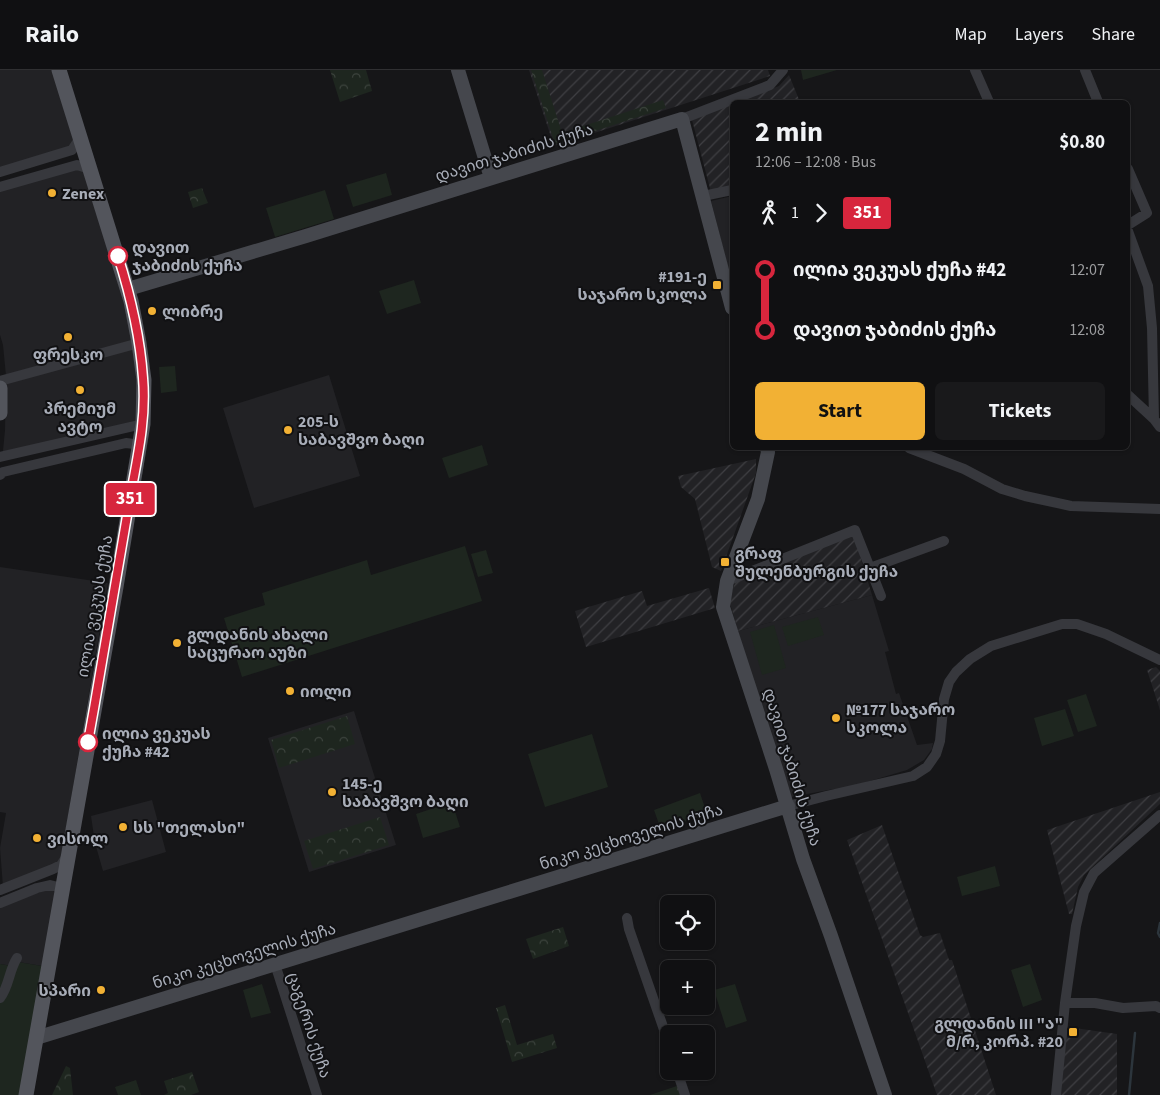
<!DOCTYPE html>
<meta charset="utf-8">
<style>
:root{--surface:#101012;--page:#19191b;--text:#f1f3f6;--muted:#9c9d9f;--line:#303032;--accent:#f2b134}
body{margin:0;font-family:"Source Sans 3","Noto Sans Georgian",sans-serif;background:var(--page);color:var(--text);height:100vh;display:flex;flex-direction:column;font-size:19px;white-space:nowrap}
*{box-sizing:border-box;margin:0}
p{font-size:16px;color:var(--muted)}
.icon{flex:none;width:28px;height:28px;fill:none;stroke:currentColor;stroke-width:2;stroke-linecap:round;stroke-linejoin:round}
.map{position:relative;flex:1;overflow:hidden}
.drawer{position:absolute;left:730px;top:30px;width:400px;height:350px;display:flex;flex-direction:column;background:var(--surface);border-radius:8px;box-shadow:0 1px 4px #0004,0 0 0 1px var(--line)}
.drawer>*{flex:none}
.badge{padding:0 10px;border-radius:4px;font-size:18px;line-height:32px}
.tools{position:absolute;left:660px;top:825px;display:grid;gap:10px}
.tools a{display:grid;place-items:center;width:55px;height:55px;border-radius:8px;background:var(--surface);box-shadow:0 1px 4px #0004,0 0 0 1px var(--line);font-size:25px}
.map>.badge{position:absolute;translate:-50% -50%;box-shadow:0 0 0 2px #fff}
.legs{display:flex;align-items:center;gap:8px;height:55px;padding:0 25px;font-size:16px}
.legs p{margin-inline-start:auto}
.overview{display:flex;align-items:center;justify-content:space-between;height:85px;padding:0 25px}
h1{font-size:28px;font-weight:700;line-height:38px}
.button{display:flex;gap:10px;margin-top:auto;padding:10px 25px}
.button a{flex:1;height:58px;border-radius:8px;background:var(--accent);color:#111;font-size:20px;font-weight:700;line-height:58px;text-align:center}
.button a+a{background:var(--page);color:var(--text)}
ul{padding:0 25px;list-style:none}
li{display:flex;align-items:center;gap:18px;height:60px;font-size:19px}
li i{display:grid;place-items:center;width:8px;height:100%;margin:0 6px;background:currentColor}
li i::after{content:'';width:12px;height:12px;margin:-6px;border:4px solid;border-radius:50%;background:var(--surface)}
li p{margin-inline-start:auto}
li:first-child i{background:linear-gradient(#0000 50%,currentColor 0)}
li:last-child i{background:linear-gradient(currentColor 50%,#0000 0)}
header{display:flex;align-items:center;gap:30px;box-sizing:border-box;height:70px;padding:0 25px;background:var(--surface);border-bottom:1px solid var(--line)}
header strong{font-size:24px}
nav{display:flex;gap:28px;margin-inline-start:auto;font-size:18px}
.map>svg:first-child{display:block}
</style>
<header>
<strong>Railo</strong>
<nav><a>Map</a><a>Layers</a><a>Share</a></nav>
</header>
<div class="map">
<svg width="1160" height="1025" viewBox="0 0 1160 1025">
<defs>
<pattern id="industrial-furrows" width="10" height="10" patternUnits="userSpaceOnUse" patternTransform="scale(1.25)"><rect width="10" height="10" fill="#222225"/><path d="M-1 1l2-2M0 10L10 0M9 11l2-2" fill="none" stroke="#3f3f43"/></pattern>
<pattern id="forest-crowns" width="20" height="18" patternUnits="userSpaceOnUse" patternTransform="scale(1.25)"><rect width="20" height="18" fill="#1e261f"/><path d="M2 6a3 3 0 1 1 6 0M12 15a3 3 0 1 1 6 0" fill="none" stroke="#3c433d"/></pattern>
</defs>
<rect width="100%" height="100%" fill="#161618"/>
<!-- built -->
<path fill="#222225" d="M0 0H52L74 72 70 79 0 100Z
M82 97 131 254 137 305V352L10 384 3 381 5 360 6 306 3 275 0 265V120Z
M732 126V213L711 131Z
M329 305 360 406 254 438 223 338Z
M0 497 108 513 60 793 3 817 0 778 6 743 0 742Z
M872 525 889 581 885 582 896 624 899 623 917 675 933 673 932 679 924 690 907 700 840 720 834 719 791 727 787 723 738 561Z
M354 641 396 775 309 802 268 668Z
M152 730 166 782 103 801 95 773 91 746Z
M48 819 53 820 55 823 42 896 12 891 11 896 0 894V837Z"/>
<!-- industrial -->
<path fill="url(#industrial-furrows)" d="M529 0H768L770 6 554 76Z
M789 5 800 32H737L779 16Z
M732 34V117L711 122 692 50Z
M756 389V403L721 501 712 497 695 429 681 417 678 406Z
M851 464 854 466 872 525 738 561 729 530 736 510Z
M709 518 715 538 586 577 575 541 642 521 647 536Z
M1156 597 1160 601V640L1147 600Z
M1160 722V734L1084 805 1078 817 1072 844H1069L1047 760Z
M882 755 920 865 923 867 940 863 949 890H952L996 1025H937L847 770Z
M1067 957 1117 964V1025H1057Z"/>
<!-- green -->
<path fill="#1e261f" d="M801 0H837L803 10Z
M386 103 392 125 353 137 346 115Z
M325 120 334 149 275 167 266 138Z
M414 210 421 233 387 244 379 221Z
M175 296 177 321 161 323 159 297Z
M482 375 488 395 449 408 442 388Z
M465 476 482 531 242 607 224 548 265 535 262 523 367 490 371 505Z
M486 480 493 503 478 507 471 484Z
M818 547 824 565 788 576 782 557Z
M774 555 786 598 762 605 750 562Z
M1086 624 1097 656 1078 662 1067 630Z
M1065 639 1074 666 1042 676 1034 648Z
M592 664 608 717 545 737 528 684Z
M700 723 707 744 661 760 654 740Z
M452 732 460 757 423 768 416 744Z
M995 796 1000 816 962 826 957 807Z
M12 891 42 896 20 1025H0V894L11 896Z
M1030 894 1042 930 1023 937 1011 900Z
M262 914 271 943 251 948 243 920Z
M735 914 747 951 726 958 714 920Z
M136 1010 141 1025H118L115 1017Z"/>
<!-- forest -->
<path fill="url(#forest-crowns)" d="M330 0H366L372 21 340 32Z
M531 0H542L562 63 663 30 666 38 555 74Z
M202 118 208 133 193 138 188 122Z
M347 646 355 674 279 698 271 670Z
M380 747 389 775 313 799 304 771Z
M563 857 569 876 533 889 526 869Z
M505 935 517 975 553 964 557 978 512 992 496 938Z
M66 996 70 998 73 1025H52Z
M192 1002 199 1022 191 1025H164L168 1023 164 1011Z
M677 1016 680 1025H650Z"/>
<g fill="none" stroke-linecap="round" stroke-linejoin="round">
<!-- stream -->
<path stroke="#2c353c" stroke-width="2.5" d="M1160 853 1158 863 1160 867
M1129 1025 1135 963"/>
<!-- street -->
<path stroke="#37383d" stroke-width="10" d="M975 0 989 32
M1085 0 1098 32
M682 49 770 15 783 0
M1128 99 1147 143 1128 155
M0 102 72 80 80 68
M0 117 77 95 90 99
M703 126 732 120
M1128 161 1148 216 1152 258 1154 349
M0 311 139 273
M1128 325 1154 349 1160 357
M909 378 964 399 1002 419 1025 426 1071 436 1160 439
M0 387 143 354
M0 405 3 402 126 373 134 374 138 381
M870 498 944 471
M727 511 855 460 881 526
M788 736 826 726 913 706 927 697 936 684 940 671 944 629 949 612 956 602 970 589 991 576 1062 554H1077L1106 564 1160 590
M0 820 53 799 61 795 67 786
M0 833 37 818 50 815 58 817 61 824
M627 848 629 859 669 974
M275 894 317 1025
M0 928C9 917 9 900 17 888
M1065 933H1095L1123 938 1156 936 1160 938
M677 1001 685 1025
M1056 1025 1065 933 1076 856 1084 822 1094 803 1160 745"/>
<!-- secondary -->
<path stroke="#45474d" stroke-width="14" d="M458 0 491 108
M128 219 306 166 682 49 732 238
M767 378 768 382 758 429 727 511 723 537 776 699 803 789 831 866 885 1025
M36 968 788 736"/>
<!-- primary -->
<path stroke="#53555c" stroke-width="15" d="M0 318V343
M26 1025 116 517 143 354 144 310 139 273 131 231 59 0"/>
</g>
<g fill="none" stroke-linecap="round" stroke-linejoin="round">
<defs>
<path id="line-1" d="M88 672C102 595 115 518 128 440 135 397 147 353 143 308 140 265 131 227 118 186"/>
</defs>
<!-- line-1 casing -->
<use href="#line-1" stroke="#fff" stroke-width="11"/>
<!-- line-1 -->
<use href="#line-1" stroke="#d7263d" stroke-width="8"/>
</g>
<!-- markers -->
<g fill="#f2b134" stroke="#111113" stroke-width="2">
<circle cx="52" cy="123" r="5"/>
<rect x="712" y="210" width="10" height="10" rx="2.5"/>
<circle cx="152" cy="241" r="5"/>
<circle cx="68" cy="267" r="5"/>
<circle cx="80" cy="320" r="5"/>
<circle cx="288" cy="360" r="5"/>
<rect x="720" y="487" width="10" height="10" rx="2.5"/>
<circle cx="177" cy="573" r="5"/>
<circle cx="290" cy="621" r="5"/>
<circle cx="836" cy="648" r="5"/>
<circle cx="332" cy="722" r="5"/>
<circle cx="123" cy="757" r="5"/>
<circle cx="37" cy="768" r="5"/>
<circle cx="101" cy="920" r="5"/>
<rect x="1068" y="957" width="10" height="10" rx="2.5"/>
</g>
<g fill="#fff" stroke="#d7263d" stroke-width="2.5">
<circle cx="118" cy="186" r="9"/>
<circle cx="88" cy="672" r="9"/>
</g>
<g text-anchor="middle" stroke-width="4" stroke-linejoin="round" paint-order="stroke">
<!-- street labels -->
<g font-size="16" fill="#a8adb8" stroke="#111113">
<text transform="translate(514 82) rotate(-17)" y="6">დავით ჯაბიძის ქუჩა</text>
<text transform="translate(94 536) rotate(-80)" y="6">ილია ვეკუას ქუჩა</text>
<text transform="translate(793 697) rotate(73)" y="6">დავით ჯაბიძის ქუჩა</text>
<text transform="translate(631 766) rotate(-17)" y="6">ნიკო კეცხოველის ქუჩა</text>
<text transform="translate(244 885) rotate(-17)" y="6">ნიკო კეცხოველის ქუჩა</text>
<text transform="translate(310 955) rotate(72)" y="6">ცაგერის ქუჩა</text>
</g>
<!-- poi labels -->
<g font-size="16" font-weight="bold" fill="#a8adb8" stroke="#111113" text-anchor="start">
<text x="62" y="129">Zenex</text>
<text x="707" y="212" text-anchor="end">#191-ე<tspan x="707" dy="18">საჯარო სკოლა</tspan></text>
<text x="162" y="247">ლიბრე</text>
<text x="68" y="290" text-anchor="middle">ფრესკო</text>
<text x="80" y="344" text-anchor="middle">პრემიუმ<tspan x="80" dy="18">ავტო</tspan></text>
<text x="298" y="357">205-ს<tspan x="298" dy="18">საბავშვო ბაღი</tspan></text>
<text x="735" y="489">გრაფ<tspan x="735" dy="18">შულენბურგის ქუჩა</tspan></text>
<text x="187" y="570">გლდანის ახალი<tspan x="187" dy="18">საცურაო აუზი</tspan></text>
<text x="300" y="627">იოლი</text>
<text x="846" y="645">№177 საჯარო<tspan x="846" dy="18">სკოლა</tspan></text>
<text x="342" y="719">145-ე<tspan x="342" dy="18">საბავშვო ბაღი</tspan></text>
<text x="133" y="763">სს "თელასი"</text>
<text x="47" y="774">ვისოლ</text>
<text x="91" y="926" text-anchor="end">სპარი</text>
<text x="1063" y="959" text-anchor="end">გლდანის III "ა"<tspan x="1063" dy="18">მ/რ, კორპ. #20</tspan></text>
</g>
<!-- stop labels -->
<g font-size="16" font-weight="bold" fill="#a8adb8" stroke="#111113" text-anchor="start">
<text x="132" y="183">დავით<tspan x="132" dy="18">ჯაბიძის ქუჩა</tspan></text>
<text x="102" y="669">ილია ვეკუას<tspan x="102" dy="18">ქუჩა #42</tspan></text>
</g>
</g>
</svg>
<div class="tools">
<a><svg class="icon" aria-label="locate" viewBox="0 0 24 24"><circle cx="12" cy="12" r="6"/><path d="M12 2v4M12 18v4M2 12h4M18 12h4"/></svg></a>
<a>+</a>
<a>−</a>
</div>
<b class="badge" style="left:130px;top:429px;background:#d7263d;color:#fff">351</b>
<section class="drawer">
<div class="overview"><div><h1>2 min</h1><p>12:06 – 12:08 · Bus</p></div><b>$0.80</b></div>
<div class="legs"><svg class="icon" aria-label="walk" viewBox="0 0 24 24"><circle cx="13" cy="4" r="2"/><path d="M13 8l-2 6 4 7M11 14l-3 7M7 12l3-4h3l4 4"/></svg>1<svg class="icon" aria-label="forward" viewBox="0 0 24 24"><path d="M9 5l7 7-7 7"/></svg><b class="badge" style="background:#d7263d;color:#fff">351</b></div>
<ul>
<li><i style="color:#d7263d"></i><b>ილია ვეკუას ქუჩა #42</b><p>12:07</p></li>
<li><i style="color:#d7263d"></i><b>დავით ჯაბიძის ქუჩა</b><p>12:08</p></li>
</ul>
<div class="button"><a>Start</a><a>Tickets</a></div>
</section>
</div>
